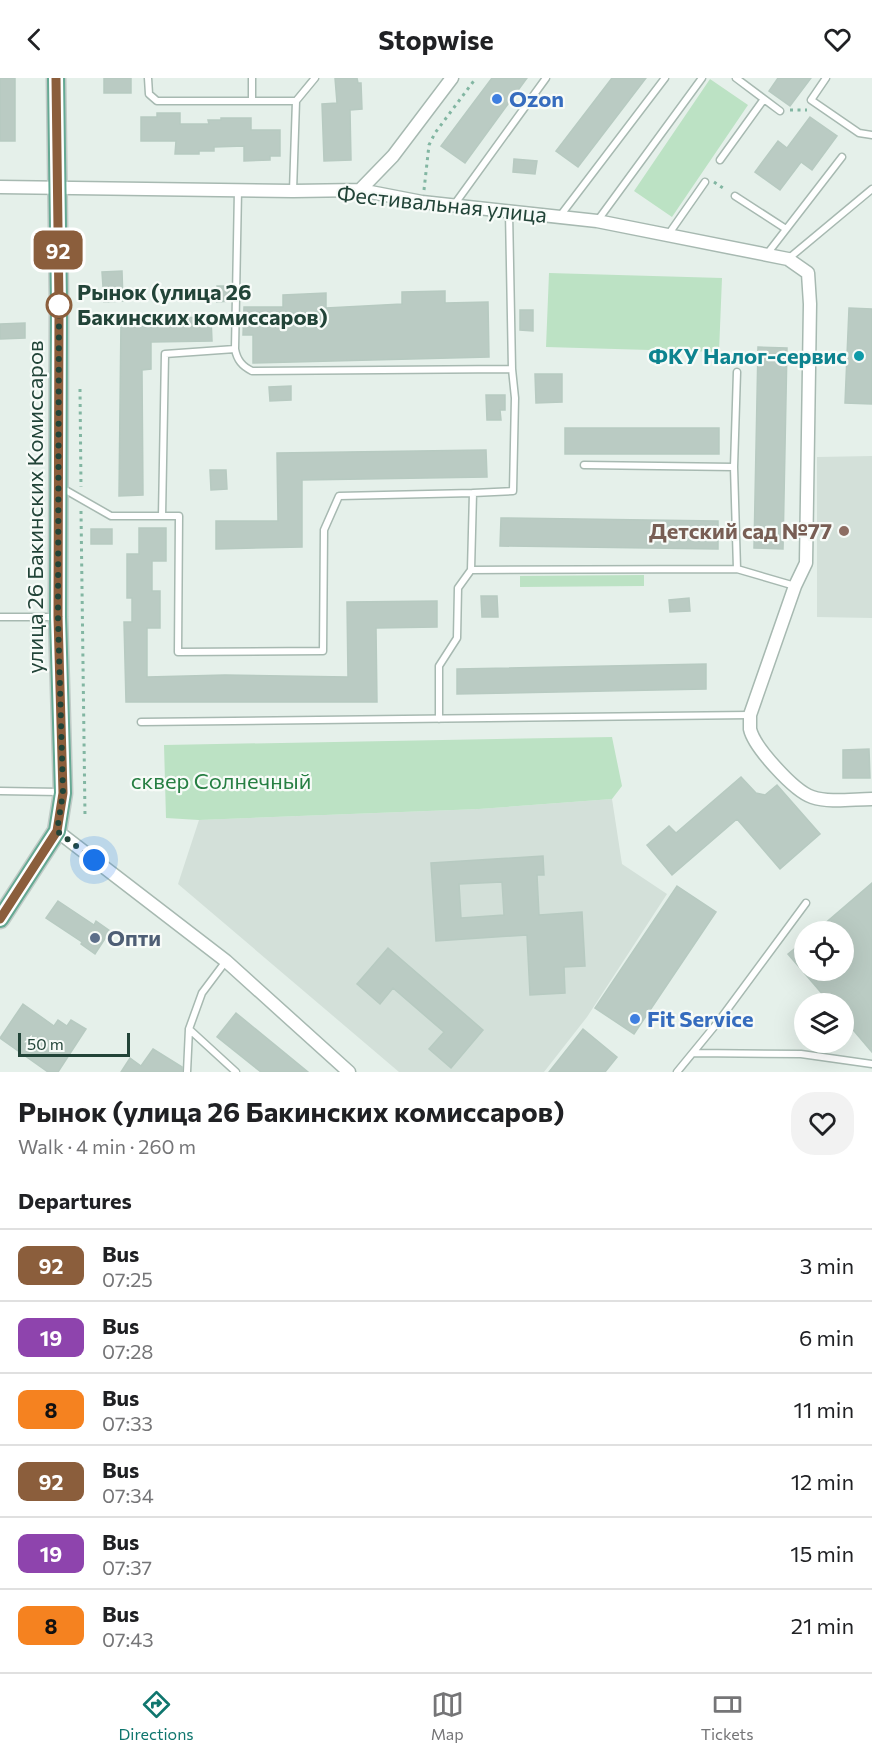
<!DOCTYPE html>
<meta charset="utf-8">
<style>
:root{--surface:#fff;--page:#f2f2f2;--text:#202124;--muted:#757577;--line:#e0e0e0;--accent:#0f766e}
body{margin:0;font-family:Commissioner,sans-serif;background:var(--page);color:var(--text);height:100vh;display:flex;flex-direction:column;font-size:22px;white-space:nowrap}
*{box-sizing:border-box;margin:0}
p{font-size:20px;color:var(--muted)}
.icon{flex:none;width:33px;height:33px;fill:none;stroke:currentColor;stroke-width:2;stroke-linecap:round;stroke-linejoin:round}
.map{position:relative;height:994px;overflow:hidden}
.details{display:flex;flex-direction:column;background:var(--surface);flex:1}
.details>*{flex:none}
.badge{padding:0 12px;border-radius:9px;font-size:21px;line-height:39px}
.fabs{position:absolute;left:794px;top:843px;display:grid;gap:12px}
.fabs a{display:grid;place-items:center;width:60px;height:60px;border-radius:50%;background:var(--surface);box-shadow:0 6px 24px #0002;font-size:30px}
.scale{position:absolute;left:18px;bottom:15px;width:112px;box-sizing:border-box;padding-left:6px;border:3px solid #224438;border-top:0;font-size:16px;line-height:21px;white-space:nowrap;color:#224438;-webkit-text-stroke:4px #f7fbf8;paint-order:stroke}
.you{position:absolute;width:30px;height:30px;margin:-15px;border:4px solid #fff;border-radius:50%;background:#1a73e8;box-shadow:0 0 0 9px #1a73e833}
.map>.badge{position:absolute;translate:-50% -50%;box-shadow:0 0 0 3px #fff}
h2{padding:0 18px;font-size:22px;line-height:54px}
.round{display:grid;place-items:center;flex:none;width:63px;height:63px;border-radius:24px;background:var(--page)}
.summary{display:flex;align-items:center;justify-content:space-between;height:102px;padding:0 18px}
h1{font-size:28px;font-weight:700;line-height:45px}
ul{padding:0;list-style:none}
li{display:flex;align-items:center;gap:18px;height:72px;padding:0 18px;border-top:2px solid var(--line)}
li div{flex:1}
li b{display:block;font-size:22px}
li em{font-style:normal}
li .badge{min-width:66px;font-weight:700;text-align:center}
header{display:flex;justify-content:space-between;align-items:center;height:78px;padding:0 18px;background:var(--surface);font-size:27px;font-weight:700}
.dock{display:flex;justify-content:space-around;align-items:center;height:84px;border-top:2px solid var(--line);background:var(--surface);font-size:16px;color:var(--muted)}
.dock a{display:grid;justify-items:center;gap:3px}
.dock .selected{color:var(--accent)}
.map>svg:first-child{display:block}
</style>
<header><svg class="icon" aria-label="back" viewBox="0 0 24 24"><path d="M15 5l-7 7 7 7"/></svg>Stopwise<svg class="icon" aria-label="heart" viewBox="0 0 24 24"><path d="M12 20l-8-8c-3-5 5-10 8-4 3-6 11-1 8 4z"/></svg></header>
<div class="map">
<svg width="872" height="994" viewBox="0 0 872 994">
<rect width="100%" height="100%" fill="#e5f0ea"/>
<!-- built -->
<path fill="#d3e0d9" d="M872 378V540L817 539V379Z
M612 721 622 786 667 816 587 939 544 994H399L178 806 199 742 479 731Z"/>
<!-- green -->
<path fill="#bce2c4" d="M710 1 748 27 672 139 634 113Z
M549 195 722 200 719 274 546 269Z
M644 497V508L520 509V498Z
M612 659 622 708 612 721 479 731 199 742 166 740 164 667Z"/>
<!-- building -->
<path fill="#bacbc3" stroke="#b7cac1" stroke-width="1.5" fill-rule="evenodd" d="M0 0H15V63H0Z
M104 0H131V15H104Z
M335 0H357L358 5H361L362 31 350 32 351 82 324 83 322 26 337 25Z
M492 0H527L465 85 441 68Z
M612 0H646L578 89 556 73Z
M778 0H811L790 28 769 13Z
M157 35H180V46H209L208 42H221V40H251V52H280V78H270V82L244 83V68L214 69V73H199V76H175L176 63H141V39H157Z
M810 39 837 58 812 92 801 84 780 112 755 94 778 63 787 70Z
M514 81 537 83 535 96 513 94Z
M122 193 123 223 104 224 102 194Z
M217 208H229L230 223 217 224Z
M445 213V225L488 224 489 279 253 285V257H243L244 229H283V217L326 215V230L402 226V214Z
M849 230 872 231V326L845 325Z
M520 232H533V253L520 252Z
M211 239 212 263 151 264V291L142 292 143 417 119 418 121 241Z
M25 245V260L0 261V246Z
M758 269 787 270 783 471 754 470Z
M535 296H562V324L536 325Z
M291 308V322L270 323 269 309Z
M486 317H505V332H500L501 342H487Z
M565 350H719V376H565Z
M486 372 487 399 302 402V469L216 471V443H278L277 375Z
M210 392H226L227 411 211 412Z
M501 440 718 443V471L500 468Z
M139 450H166V483H152V513H160V550H147V599L225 597 348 599 347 524 437 523V549L376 550 377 624H126L124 544H132V520H127V476H139Z
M91 451H112V466H91Z
M481 518H497L498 539H482Z
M689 520 690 533 670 534 669 522Z
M706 586V611L457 616V591Z
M869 671 870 700H843V672Z
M741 699 756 715 765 717 777 707 820 756 780 791 737 741 672 797 647 767 669 748 676 755Z
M543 778 544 797H537L539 837 582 834 585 888 564 889 565 915 530 917 527 857 436 863 431 785ZM502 804 504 837 461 840 459 806Z
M872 805V974L843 940V926H831L788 876 804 863V892H843V854H815Z
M677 808 716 834 634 956 595 930Z
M58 823 94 847 96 843 110 853 95 876 81 866 82 864 46 840Z
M388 870 483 952 451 990 429 971 444 954 393 910 380 926 357 906Z
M23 926 54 948 58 942 67 948 71 942 86 951 58 994H48L0 960Z
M236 935 308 994H261L217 959Z
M583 951 617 979 605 994H549Z
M153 971 182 989V994H121L130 980 141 988Z"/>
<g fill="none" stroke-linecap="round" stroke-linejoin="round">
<defs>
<path id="service" d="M148 0 149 16 157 23H296
M252 0V23
M736 0 780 33
M826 0 811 22 859 55 872 57
M720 82 764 21
M238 112 235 271C237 282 242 288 252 293L512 291
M293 113 296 23 315 0
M735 118 786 151
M454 127 546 0
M560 138 665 0
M598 142 702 0
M668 157 705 104
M767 176 842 79
M788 181 872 111
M235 271 165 276 162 438H179L178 574 323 573 324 452 339 418 473 415
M584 387 734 389 737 491
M734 389 737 294
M62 410 111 438H162
M471 492 737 491 795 508
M0 539H57
M439 641V588L457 560 458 510 471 492 473 415 513 413 515 320 512 291 509 134
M141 644 750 637
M0 713 60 714
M226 883 202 915 189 951 236 994
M694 975 801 976 872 986
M187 994 189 951
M677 994 718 944 806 825"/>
<path id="minor" d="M0 109 293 113 360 112 422 124 597 143 788 181 808 195 810 226 806 485 795 508 750 637C750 641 750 646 750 651 754 669 794 713 812 719 830 725 853 721 872 721
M360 112 393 78 452 0
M57 753 226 883 349 994"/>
<path id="primary" d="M0 841 57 753 63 715 58 539 59 226 56 0"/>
</defs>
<!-- service casing -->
<use href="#service" stroke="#a7b9b1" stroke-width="9"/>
<!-- minor casing -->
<use href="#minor" stroke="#a7b9b1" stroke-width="15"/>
<!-- primary casing -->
<use href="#primary" stroke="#c1cbc7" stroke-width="21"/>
<!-- path -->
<path stroke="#82b6a2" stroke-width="3" stroke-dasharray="3 4.5" stroke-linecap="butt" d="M790 32H807
M714 104 726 112
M424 112 429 67 435 55 476 0
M80 311 81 409
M81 433 85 738"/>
<!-- service -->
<use href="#service" stroke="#fff" stroke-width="6"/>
<!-- minor -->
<use href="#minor" stroke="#fff" stroke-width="12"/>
<!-- primary -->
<use href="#primary" stroke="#65a993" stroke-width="18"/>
</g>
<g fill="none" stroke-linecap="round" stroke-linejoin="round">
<defs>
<path id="line" d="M0 841 57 753 63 715 58 539 59 226 56 0"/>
</defs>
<!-- line casing -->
<use href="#line" stroke="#fff" stroke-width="14"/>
<!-- line -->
<use href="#line" stroke="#8b5e3c" stroke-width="9"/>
<!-- walk -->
<path stroke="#224438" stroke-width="6" stroke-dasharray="0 10.8" d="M59 227 58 539 63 715 57 753 94 782"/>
</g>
<!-- markers -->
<g fill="#3f7fe0" stroke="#f7fbf8" stroke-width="2">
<circle cx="497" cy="21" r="6"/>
<circle cx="635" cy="941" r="6"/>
</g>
<circle fill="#fff" stroke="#8b5e3c" stroke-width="3" cx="59" cy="227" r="12"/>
<circle fill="#0f9aa8" stroke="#f7fbf8" stroke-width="2" cx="859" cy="278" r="6"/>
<circle fill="#8d6e63" stroke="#f7fbf8" stroke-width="2" cx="844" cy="453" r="6"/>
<circle fill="#5c6f8a" stroke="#f7fbf8" stroke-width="2" cx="95" cy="860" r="6"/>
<g text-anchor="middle" stroke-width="4.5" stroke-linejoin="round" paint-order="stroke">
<!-- shop labels -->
<g font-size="22" font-weight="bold" fill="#366cbe" stroke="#f7fbf8" text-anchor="start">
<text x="509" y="29">Ozon</text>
<text x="647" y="949">Fit Service</text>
</g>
<!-- street labels -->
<g font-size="22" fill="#224438" stroke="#f7fbf8">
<text transform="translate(442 126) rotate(6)" y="8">Фестивальная улица</text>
<text transform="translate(35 429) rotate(-90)" y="8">улица 26 Бакинских Комиссаров</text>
</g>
<!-- stop labels -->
<g font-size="22" font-weight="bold" fill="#224438" stroke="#f7fbf8" text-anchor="start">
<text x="77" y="222">Рынок (улица 26<tspan x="77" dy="25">Бакинских комиссаров)</tspan></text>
</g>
<!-- culture labels -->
<g font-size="22" font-weight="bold" fill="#0d838f" stroke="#f7fbf8" text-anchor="end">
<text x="847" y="286">ФКУ Налог-сервис</text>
</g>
<!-- education labels -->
<g font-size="22" font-weight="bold" fill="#785e54" stroke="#f7fbf8" text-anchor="end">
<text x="832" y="461">Детский сад №77</text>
</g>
<!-- park labels -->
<g font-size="22" fill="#277f43" stroke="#f7fbf8">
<text x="221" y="711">сквер Солнечный</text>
</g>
<!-- service labels -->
<g font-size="22" font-weight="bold" fill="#4e5e75" stroke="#f7fbf8" text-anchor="start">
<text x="107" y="868">Опти</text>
</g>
</g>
</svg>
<div class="fabs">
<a><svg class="icon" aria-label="locate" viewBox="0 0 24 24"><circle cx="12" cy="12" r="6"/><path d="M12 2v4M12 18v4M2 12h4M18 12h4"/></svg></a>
<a><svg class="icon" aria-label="layers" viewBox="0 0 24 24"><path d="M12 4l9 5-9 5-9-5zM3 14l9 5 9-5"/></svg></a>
</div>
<div class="scale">50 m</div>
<div class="you" style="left:94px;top:782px"></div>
<b class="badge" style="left:58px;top:172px;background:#8b5e3c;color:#fff">92</b>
</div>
<section class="details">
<div class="summary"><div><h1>Рынок (улица 26 Бакинских комиссаров)</h1><p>Walk · 4 min · 260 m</p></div><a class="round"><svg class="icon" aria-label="heart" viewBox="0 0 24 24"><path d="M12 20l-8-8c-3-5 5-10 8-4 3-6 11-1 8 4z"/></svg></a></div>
<h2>Departures</h2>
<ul>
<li><span class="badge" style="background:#8b5e3c;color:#fff">92</span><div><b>Bus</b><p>07:25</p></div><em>3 min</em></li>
<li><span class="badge" style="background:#8e44ad;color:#fff">19</span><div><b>Bus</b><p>07:28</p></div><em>6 min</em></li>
<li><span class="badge" style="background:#f58220;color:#111">8</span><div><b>Bus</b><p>07:33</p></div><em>11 min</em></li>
<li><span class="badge" style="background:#8b5e3c;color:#fff">92</span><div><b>Bus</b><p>07:34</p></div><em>12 min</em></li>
<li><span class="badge" style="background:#8e44ad;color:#fff">19</span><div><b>Bus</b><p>07:37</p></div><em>15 min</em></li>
<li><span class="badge" style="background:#f58220;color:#111">8</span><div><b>Bus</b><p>07:43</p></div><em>21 min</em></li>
</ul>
</section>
<nav class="dock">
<a class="selected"><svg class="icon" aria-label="directions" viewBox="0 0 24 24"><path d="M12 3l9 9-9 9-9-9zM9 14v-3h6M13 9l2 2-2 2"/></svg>Directions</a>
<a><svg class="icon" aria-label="map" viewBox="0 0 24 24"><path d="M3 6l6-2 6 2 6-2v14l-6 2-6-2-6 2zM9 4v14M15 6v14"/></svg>Map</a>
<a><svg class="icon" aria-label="tickets" viewBox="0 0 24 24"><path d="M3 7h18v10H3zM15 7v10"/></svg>Tickets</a>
</nav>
